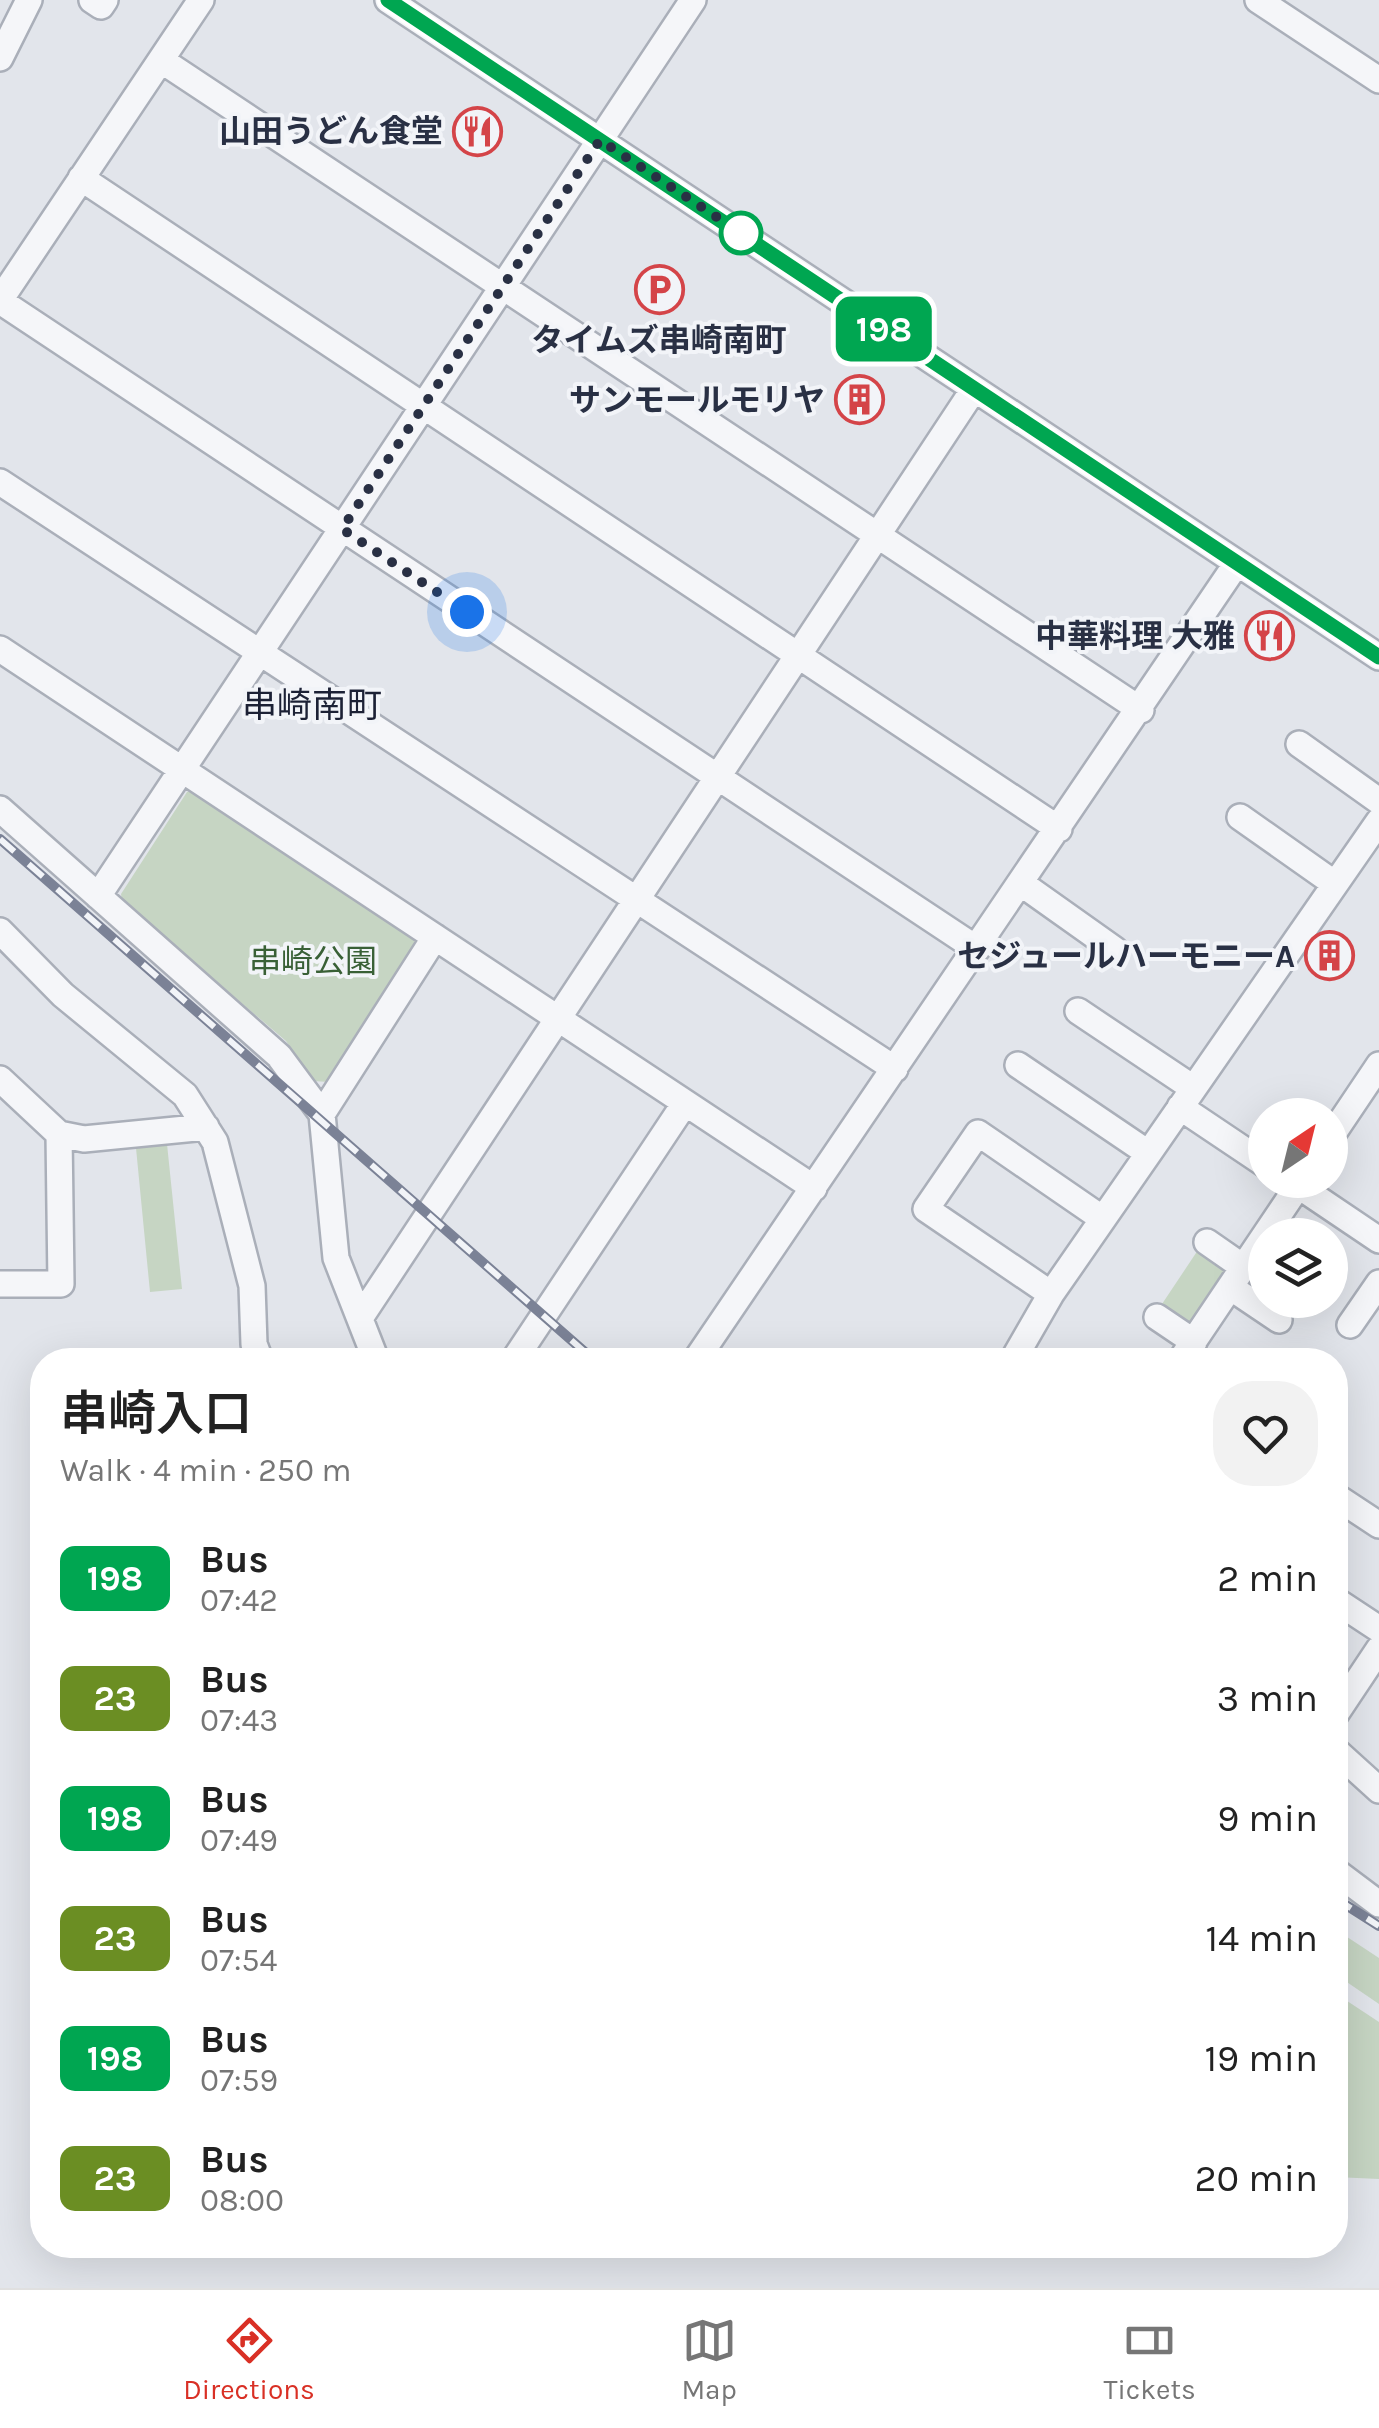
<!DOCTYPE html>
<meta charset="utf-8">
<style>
:root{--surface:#fff;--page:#f2f2f2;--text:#222;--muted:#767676;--line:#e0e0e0;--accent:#d93025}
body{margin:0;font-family:Karla,"Noto Sans JP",sans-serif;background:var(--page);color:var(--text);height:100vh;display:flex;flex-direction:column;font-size:38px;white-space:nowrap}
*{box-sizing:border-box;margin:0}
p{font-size:32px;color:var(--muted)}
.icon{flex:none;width:55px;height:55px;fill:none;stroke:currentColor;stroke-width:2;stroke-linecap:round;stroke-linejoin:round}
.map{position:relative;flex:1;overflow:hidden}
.drawer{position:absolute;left:30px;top:1348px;width:1318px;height:910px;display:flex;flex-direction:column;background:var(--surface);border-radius:40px;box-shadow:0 10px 40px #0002}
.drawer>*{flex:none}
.badge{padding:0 20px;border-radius:15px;font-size:35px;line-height:65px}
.needle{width:65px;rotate:35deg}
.controls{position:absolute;left:1248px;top:1098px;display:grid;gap:20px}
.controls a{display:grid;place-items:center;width:100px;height:100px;border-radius:50%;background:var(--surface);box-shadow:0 10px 40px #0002;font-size:50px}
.you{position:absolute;width:50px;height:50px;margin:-25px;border:8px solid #fff;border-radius:50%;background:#1a73e8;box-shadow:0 0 0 15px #1a73e833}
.map>.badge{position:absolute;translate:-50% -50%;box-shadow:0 0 0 5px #fff}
.round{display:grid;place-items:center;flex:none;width:105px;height:105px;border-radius:40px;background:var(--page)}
.headline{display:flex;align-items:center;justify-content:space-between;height:170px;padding:0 30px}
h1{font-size:48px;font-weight:600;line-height:75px}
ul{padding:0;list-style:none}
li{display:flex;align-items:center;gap:30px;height:120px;padding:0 30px}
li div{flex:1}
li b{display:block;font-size:38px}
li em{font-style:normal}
li .badge{min-width:110px;font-weight:700;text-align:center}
.tabs{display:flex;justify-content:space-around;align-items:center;height:140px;border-top:2px solid var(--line);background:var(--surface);font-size:28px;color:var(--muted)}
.tabs a{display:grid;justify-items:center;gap:5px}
.tabs .on{color:var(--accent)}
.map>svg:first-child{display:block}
</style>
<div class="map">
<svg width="1379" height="2288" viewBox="0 0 1379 2288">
<rect width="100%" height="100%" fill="#e2e5eb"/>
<!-- green -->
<path fill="#c6d5c3" d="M195 790 414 935 418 948 329 1082 313 1081 286 1041 122 901 121 894 187 792Z
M167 1144 182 1289 150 1292 136 1148Z
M1200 1247 1230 1268 1194 1329 1158 1310Z
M1335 1929 1379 1958V2004L1335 1974Z
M1335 1993 1379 2022V2179L1335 2177Z"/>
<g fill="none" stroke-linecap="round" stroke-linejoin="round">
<defs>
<path id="minor" d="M92 0 101 6 105 0
M388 0 1379 657
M1258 0 1379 80
M0 58 29 0
M161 60 1141 710
M81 178 1059 829
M0 300 201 0
M0 301 977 949
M0 482 895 1069
M0 649 814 1188
M1299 744 1379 801
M0 809 279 1056 322 1114 336 1258 376 1360
M1240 817 1335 884
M1022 884 1115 950
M98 896 693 0
M0 931 63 995 185 1095 215 1142 252 1286 254 1344 260 1360
M1078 1011 1193 1088
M1018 1065 1148 1153
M0 1079 59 1134 84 1139 206 1127
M1180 1107 1265 1164
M322 1114 435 937
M1330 1138 1379 1065
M1290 1180 1379 1240
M1265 1235 1302 1180
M1207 1242 1243 1267
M0 1284H61L59 1134
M1230 1287 1279 1320
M1051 1294 926 1209 978 1133 1103 1219
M1157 1317 1194 1342
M360 1318 974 389
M1350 1325 1379 1283
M514 1360 685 1103
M696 1360 1237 563
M1013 1360 1051 1294 1379 821
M1181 1360 1265 1235
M1335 1496 1379 1525
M1335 1600 1379 1629
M1335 1715 1379 1649
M1335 1750 1379 1790
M1335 1871 1379 1904"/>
</defs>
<!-- minor casing -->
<use href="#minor" stroke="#aaafb9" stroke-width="30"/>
<!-- minor -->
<use href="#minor" stroke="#f5f6f9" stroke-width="25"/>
<defs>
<path id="rail" d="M0 839 594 1360
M1335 1898 1379 1926"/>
</defs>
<!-- rail casing -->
<use href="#rail" stroke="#7b8296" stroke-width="10"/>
<!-- rail -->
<use href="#rail" stroke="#f2f4f8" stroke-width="6" stroke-dasharray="19" stroke-linecap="butt"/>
</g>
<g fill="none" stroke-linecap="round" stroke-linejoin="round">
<defs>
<path id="line" d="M388 0 1379 657"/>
</defs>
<!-- line casing -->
<use href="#line" stroke="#fff" stroke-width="22"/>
<!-- line -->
<use href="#line" stroke="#00a651" stroke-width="15"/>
<!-- walk -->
<path stroke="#293044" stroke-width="10" stroke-dasharray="0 18" d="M467 612 342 529 600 140 741 233"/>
</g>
<!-- icons -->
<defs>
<symbol id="restaurant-ring" viewBox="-11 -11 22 22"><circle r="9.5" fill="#f2f4f8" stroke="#d44448" stroke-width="1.5"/><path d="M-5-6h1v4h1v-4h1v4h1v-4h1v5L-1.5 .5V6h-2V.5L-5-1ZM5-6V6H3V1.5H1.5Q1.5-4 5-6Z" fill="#d44448"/></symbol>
<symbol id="parking-ring" viewBox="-11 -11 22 22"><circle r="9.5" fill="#f2f4f8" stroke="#d44448" stroke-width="1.5"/><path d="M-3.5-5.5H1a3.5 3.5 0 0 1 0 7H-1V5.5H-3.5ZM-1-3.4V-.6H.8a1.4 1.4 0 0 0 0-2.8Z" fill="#d44448"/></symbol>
<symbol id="building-ring" viewBox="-11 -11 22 22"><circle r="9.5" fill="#f2f4f8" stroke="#d44448" stroke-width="1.5"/><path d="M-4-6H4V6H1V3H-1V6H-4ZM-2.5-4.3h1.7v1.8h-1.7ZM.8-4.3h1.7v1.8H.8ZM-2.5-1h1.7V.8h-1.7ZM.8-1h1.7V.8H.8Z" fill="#d44448"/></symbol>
</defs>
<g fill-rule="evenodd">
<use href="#restaurant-ring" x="450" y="104" width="55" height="55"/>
<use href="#parking-ring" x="632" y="262" width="55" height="55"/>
<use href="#building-ring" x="832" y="372" width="55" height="55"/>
<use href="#restaurant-ring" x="1242" y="608" width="55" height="55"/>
<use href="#building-ring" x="1302" y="928" width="55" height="55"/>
</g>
<!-- markers -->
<circle fill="#fff" stroke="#00a651" stroke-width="5" cx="741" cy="233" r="20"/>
<g text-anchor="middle" stroke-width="8" stroke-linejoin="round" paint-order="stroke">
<!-- poi labels -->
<g font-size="32" font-weight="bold" fill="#293044" stroke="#f2f4f8" text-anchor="end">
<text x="443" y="142">山田うどん食堂</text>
<text x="659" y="351" text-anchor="middle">タイムズ串崎南町</text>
<text x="825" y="411">サンモールモリヤ</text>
<text x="1235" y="647">中華料理 大雅</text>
<text x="1295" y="967">セジュールハーモニーA</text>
</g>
<!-- park labels -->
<g font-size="32" fill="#396036" stroke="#f2f4f8">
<text x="313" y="972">串崎公園</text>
</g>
<!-- neighbourhood labels -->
<g font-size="35" fill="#1c2135" stroke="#f2f4f8">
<text x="312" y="717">串崎南町</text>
</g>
</g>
</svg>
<div class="controls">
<a><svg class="needle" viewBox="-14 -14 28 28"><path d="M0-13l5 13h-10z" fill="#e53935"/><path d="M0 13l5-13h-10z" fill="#767676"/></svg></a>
<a><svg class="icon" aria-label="layers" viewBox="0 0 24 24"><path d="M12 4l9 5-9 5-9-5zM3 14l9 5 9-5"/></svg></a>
</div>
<div class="you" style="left:467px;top:612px"></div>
<b class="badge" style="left:884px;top:329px;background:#00a651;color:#fff">198</b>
<section class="drawer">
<div class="headline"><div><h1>串崎入口</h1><p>Walk · 4 min · 250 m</p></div><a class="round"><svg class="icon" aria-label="heart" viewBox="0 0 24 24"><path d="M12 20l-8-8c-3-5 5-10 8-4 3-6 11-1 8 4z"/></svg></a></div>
<ul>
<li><span class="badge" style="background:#00a651;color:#fff">198</span><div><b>Bus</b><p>07:42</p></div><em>2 min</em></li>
<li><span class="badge" style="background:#6b8e23;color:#fff">23</span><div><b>Bus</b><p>07:43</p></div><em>3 min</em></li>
<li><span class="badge" style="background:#00a651;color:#fff">198</span><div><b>Bus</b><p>07:49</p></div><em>9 min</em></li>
<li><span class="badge" style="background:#6b8e23;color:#fff">23</span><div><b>Bus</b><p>07:54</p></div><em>14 min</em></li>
<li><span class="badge" style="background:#00a651;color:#fff">198</span><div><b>Bus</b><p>07:59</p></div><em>19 min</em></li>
<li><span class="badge" style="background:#6b8e23;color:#fff">23</span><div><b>Bus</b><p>08:00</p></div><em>20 min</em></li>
</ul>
</section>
</div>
<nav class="tabs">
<a class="on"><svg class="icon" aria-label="directions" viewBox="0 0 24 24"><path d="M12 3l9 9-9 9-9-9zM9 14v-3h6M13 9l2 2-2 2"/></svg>Directions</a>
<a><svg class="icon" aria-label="map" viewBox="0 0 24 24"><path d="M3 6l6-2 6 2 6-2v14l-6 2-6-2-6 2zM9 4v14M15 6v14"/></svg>Map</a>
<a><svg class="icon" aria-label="tickets" viewBox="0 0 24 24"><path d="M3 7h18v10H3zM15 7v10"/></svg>Tickets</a>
</nav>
